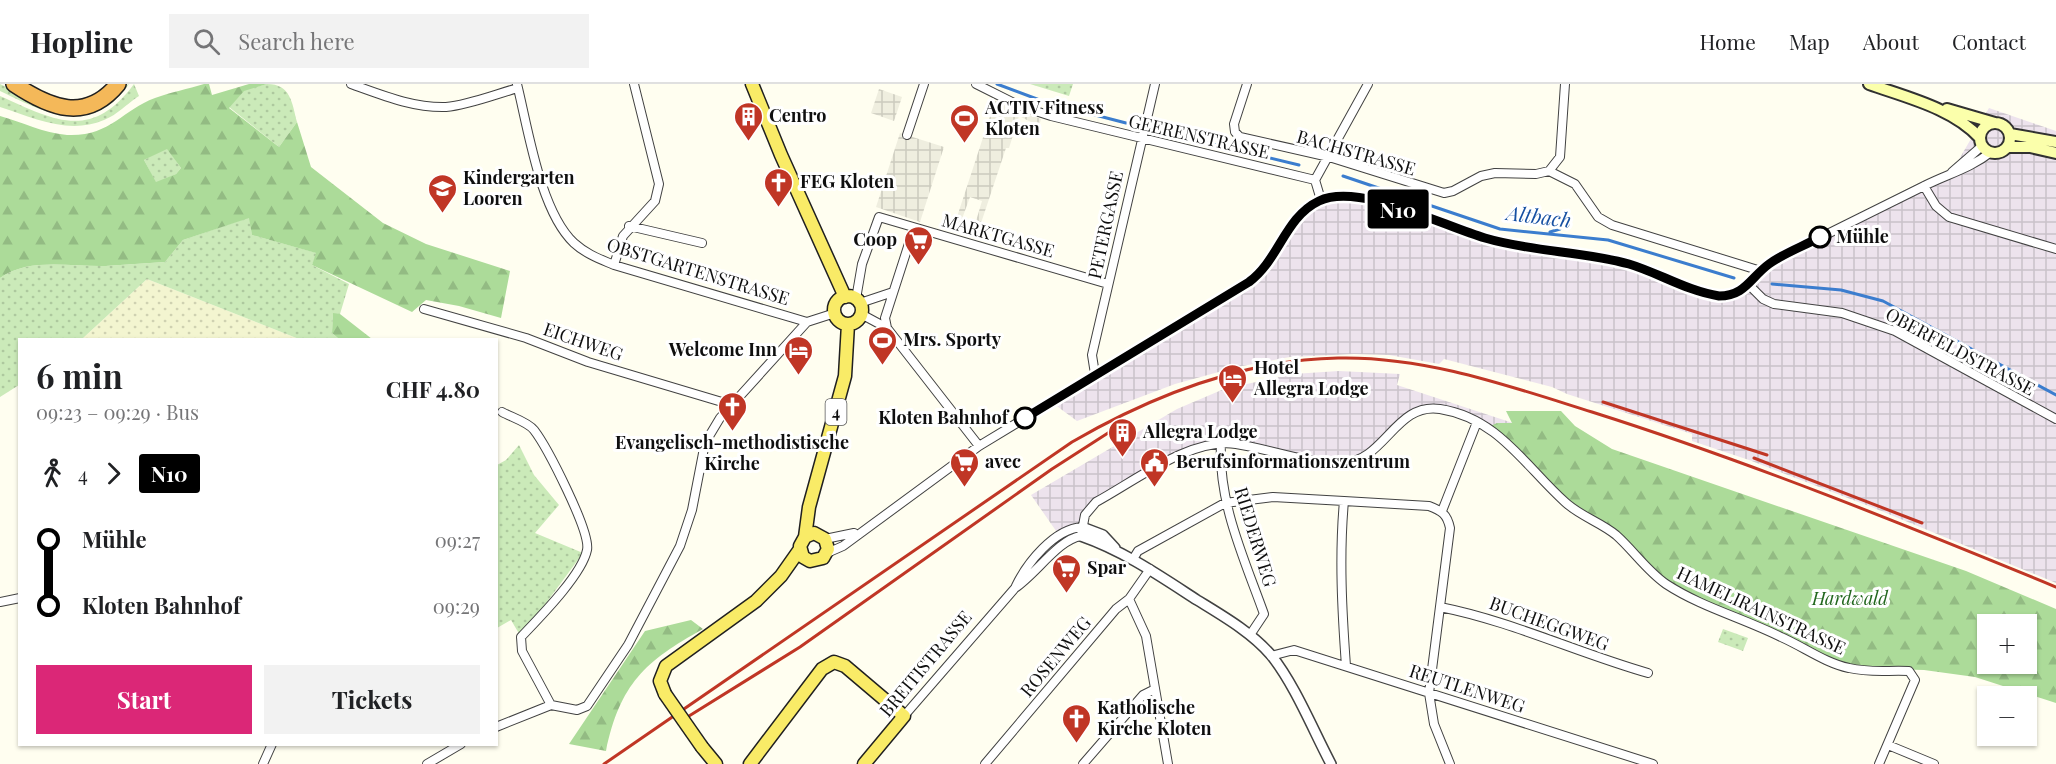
<!DOCTYPE html>
<meta charset="utf-8">
<style>
:root{--surface:#fff;--page:#f2f2f2;--text:#202124;--muted:#757577;--line:#e0e0e0;--accent:#db2777}
body{margin:0;font-family:"Playfair Display",serif;background:var(--page);color:var(--text);height:100vh;display:flex;flex-direction:column;font-size:22px;white-space:nowrap}
*{box-sizing:border-box;margin:0}
p{font-size:20px;color:var(--muted)}
.icon{flex:none;width:33px;height:33px;fill:none;stroke:currentColor;stroke-width:2;stroke-linecap:round;stroke-linejoin:round}
.map{position:relative;flex:1;overflow:hidden}
.panel{position:absolute;left:18px;top:254px;width:480px;height:408px;display:flex;flex-direction:column;background:var(--surface);border-radius:0px;box-shadow:0 2px 4px #0004}
.panel>*{flex:none}
.badge{padding:0 12px;border-radius:4px;font-size:21px;line-height:39px}
.tools{position:absolute;left:1977px;top:530px;display:grid;gap:12px}
.tools a{display:grid;place-items:center;width:60px;height:60px;border-radius:0px;background:var(--surface);box-shadow:0 2px 4px #0004;font-size:30px}
.map>.badge{position:absolute;translate:-50% -50%;box-shadow:0 0 0 3px #fff}
.legs{display:flex;align-items:center;gap:9px;height:66px;padding:0 18px;font-size:20px}
.legs p{margin-inline-start:auto}
.summary{display:flex;align-items:center;justify-content:space-between;height:102px;padding:0 18px}
h1{font-size:33px;font-weight:700;line-height:45px}
.button{display:flex;gap:12px;margin-top:auto;padding:12px 18px}
.button a{flex:1;height:69px;border-radius:0px;background:var(--accent);color:#fff;font-size:24px;font-weight:700;line-height:69px;text-align:center}
.button a+a{background:var(--page);color:var(--text)}
ul{padding:0 18px;list-style:none}
li{display:flex;align-items:center;gap:21px;height:66px;font-size:22px}
li i{display:grid;place-items:center;width:9px;height:100%;margin:0 8px;background:currentColor}
li i::after{content:'';width:15px;height:15px;margin:-8px;border:4px solid;border-radius:50%;background:var(--surface)}
li p{margin-inline-start:auto}
li:first-child i{background:linear-gradient(#0000 50%,currentColor 0)}
li:last-child i{background:linear-gradient(currentColor 50%,#0000 0)}
header{display:flex;align-items:center;gap:36px;box-sizing:border-box;height:84px;padding:0 30px;background:var(--surface);border-bottom:2px solid var(--line)}
header strong{font-size:28px}
nav{display:flex;gap:33px;margin-inline-start:auto;font-size:21px}
.search{width:420px;height:54px;background:var(--page);display:flex;align-items:center;gap:15px;box-sizing:border-box;padding:0 21px;border-radius:0px;color:var(--muted);font-size:22px}
.map>svg:first-child{display:block}
</style>
<header>
<strong>Hopline</strong>
<div class="search"><svg class="icon" aria-label="search" viewBox="0 0 24 24"><circle cx="10" cy="10" r="6"/><path d="M15 15l6 6"/></svg>Search here</div>
<nav><a>Home</a><a>Map</a><a>About</a><a>Contact</a></nav>
</header>
<div class="map">
<svg width="2056" height="680" viewBox="0 0 2056 680">
<defs>
<pattern id="industrial-grid" width="8" height="8" patternUnits="userSpaceOnUse" patternTransform="scale(1.5)"><rect width="8" height="8" fill="#ede3ed"/><path d="M0 4h8M4 0v8" fill="none" stroke="#cac2ca"/></pattern>
<pattern id="farmland-dots" width="8" height="8" patternUnits="userSpaceOnUse" patternTransform="scale(1.5)"><rect width="8" height="8" fill="#f3f5d0"/><path d="M2 2h.1M6 6h.1" fill="none" stroke="#cfd1b1" stroke-width="1.8" stroke-linecap="round"/></pattern>
<pattern id="green-dots" width="8" height="8" patternUnits="userSpaceOnUse" patternTransform="scale(1.5)"><rect width="8" height="8" fill="#cbeab9"/><path d="M2 2h.1M6 6h.1" fill="none" stroke="#adc89e" stroke-width="1.8" stroke-linecap="round"/></pattern>
<pattern id="forest-firs" width="22" height="20" patternUnits="userSpaceOnUse" patternTransform="scale(1.5)"><rect width="22" height="20" fill="#acdb99"/><path d="M5 1l3.5 6h-7zM16 11l3.5 6h-7z" fill="#93bb83"/></pattern>
<pattern id="plaza-grid" width="8" height="8" patternUnits="userSpaceOnUse" patternTransform="scale(1.5)"><rect width="8" height="8" fill="#efeedf"/><path d="M0 4h8M4 0v8" fill="none" stroke="#cccbbe"/></pattern>
</defs>
<rect width="100%" height="100%" fill="#fffef0"/>
<!-- industrial -->
<path fill="url(#industrial-grid)" d="M1989 24 2056 47V499L1874 424 1749 376 1692 357V350L1567 310 1552 303 1444 275 1439 280 1389 271 1354 270 1290 273 1237 283 1175 300 1077 337 1054 320 1249 198 1304 126 1344 111 1482 154 1603 174 1711 211H1733L1761 187 1951 89Z
M1339 287 1400 290 1397 301 1513 339H1497L1488 343 1450 328 1421 326 1379 362 1346 379 1233 359 1189 367 1088 425 1081 452 1061 454 1031 411 1177 325 1224 305 1293 290Z"/>
<!-- farmland -->
<path fill="url(#farmland-dots)" d="M147 195 299 255H82Z"/>
<!-- green -->
<path fill="url(#green-dots)" d="M0 0 57 28 129 0C92 53 47 30 0 7Z
M134 0 139 12C128 19 117 31 104 36 69 51 34 34 0 23V12C54 36 91 58 134 0Z
M267 0C291 0 292 19 297 38L279 63 229 23 244 6Z
M1030 0H1073L1069 12Z
M167 64 181 84 176 90 156 99 144 76Z
M250 133 252 151 317 169 312 181 349 200 340 230H333L332 249 339 255H299L147 195 82 255H20L19 301 0 313V194C29 173 71 183 105 182 125 181 145 179 165 178L183 156Z
M519 361 534 391 559 421 535 449 583 469 521 553 511 536 497 544V381L506 376Z
M1723 545 1748 554 1743 567 1718 558Z"/>
<!-- forest -->
<path fill="url(#forest-firs)" fill-rule="evenodd" d="M204 0H209L212 11 249 0H267L244 7 229 24 279 63 297 38 311 83 383 139 426 160 510 187 501 234 459 222 426 216 412 228 312 181 316 169 252 151 249 134 183 156 165 178C145 179 125 181 105 182 71 183 29 173 0 194V32C22 38 43 49 67 51 110 53 122 26 155 14 171 8 188 5 204 0ZM167 65 181 84 176 90 156 98 144 76Z
M333 229 340 230 372 255H339L332 249Z
M1506 327H1561L1575 342 1612 365 1966 487 2056 525V619L1975 593 1924 586 1846 584 1664 498 1617 452 1579 430 1488 343 1497 339H1512ZM1988 540H2026V579H1988Z
M691 536 703 545C645 577 620 600 606 667L569 660 645 547Z"/>
<!-- plaza -->
<path fill="url(#plaza-grid)" d="M879 5 902 13 894 37 871 29Z
M995 17 1041 35 1039 42 1019 32 1009 64H1006L978 148 973 147 982 117 970 113 959 143 954 142Z
M900 49 944 63 920 138 876 123Z"/>
<g fill="none" stroke-linecap="round" stroke-linejoin="round">
<!-- stream -->
<path stroke="#3b7dce" stroke-width="3" d="M997 0 1045 18 1126 39
M1162 48 1299 81
M1343 92 1500 145 1608 156 1734 194
M1550 148 1560 145
M1772 200 1841 206 1883 217 2056 311"/>
<defs>
<path id="minor" d="M351 0C382 11 413 24 446 23 469 21 496 10 518 4
M517 0C528 44 540 127 574 159 586 170 600 175 614 181L807 238
M976 0 1020 22 1051 32 1315 96
M1247 0 1234 40 1235 48 1240 53 1329 73 1444 109 1453 107 1481 92 1495 89 1536 90 1549 87 1575 100 1598 133 1612 141 1761 187
M907 51 924 0
M1549 87 1560 73 1565 0
M1952 88 1982 62
M1924 102 1936 122 1949 133 2056 165
M1321 116 1315 96 1368 0
M629 142 702 159
M914 144 885 234 887 244 979 362
M614 181 623 152 655 117 659 100 634 0
M1749 201 1763 215 1774 220 1842 229 1895 247 2056 335
M856 215 862 180 879 133 1108 200
M860 219 893 208
M424 225 526 254 588 278 732 321
M861 230 887 244
M1095 290 1092 271 1155 0
M502 328C511 333 528 338 534 346 547 363 591 448 587 466 582 491 539 534 521 553L522 567 551 621
M1221 359C1218 419 1244 474 1264 530L1250 551
M1344 417 1429 422C1442 427 1447 430 1450 444L1429 609 1434 640 1450 680
M1442 427 1477 338
M825 455 854 449
M827 469 843 462 979 362 1249 198C1291 166 1293 98 1364 113L1498 158 1629 180 1711 211C1748 217 1753 188 1781 173 1829 149 1877 125 1926 101 1948 90 1971 84 1991 68
M1133 475 1138 467 1225 419 1273 413 1344 417C1339 472 1342 527 1346 582
M1016 502C1027 479 1054 445 1082 443
M1129 515 1146 552 1168 680
M0 518 20 514
M1440 523C1511 537 1578 569 1648 589
M1271 572 1294 566 1653 680
M551 621 577 626 587 622 628 561 680 462 692 426 705 359 720 334 807 238 835 229
M904 632 1015 504C1036 490 1059 455 1081 452L1085 431 1096 418C1135 397 1191 353 1236 360 1270 365 1307 380 1342 379 1385 378 1395 318 1440 325 1498 334 1525 382 1565 418 1580 432 1600 438 1616 451 1633 466 1647 487 1666 500 1701 523 1743 534 1781 553 1804 563 1825 579 1849 584 1870 589 1888 586 1909 587L1915 596 1879 680
M496 643 551 621
M1888 661 1934 680
M263 680 272 660
M427 680 461 660
M985 680 1116 525 1129 515 1150 485
M1083 680 1143 611 1155 605"/>
<path id="tertiary" d="M1082 443 1103 451 1115 464
M1081 452C1124 467 1160 492 1197 516 1223 532 1251 548 1271 571 1295 601 1313 646 1331 680"/>
<path id="secondary" d="M1869 0C1905 13 1953 24 1980 54
M1947 25 1995 39
M1980 54a15 15 0 1 1 30 0a15 15 0 1 1-30 0Z
M2010 50 2056 58
M2007 63H2030L2056 69"/>
<path id="primary" d="M752 0 781 71 845 213
M834 226a14 14 0 1 1 28 0a14 14 0 1 1-28 0Z
M805 453 814 449 825 455 828 465 823 474 810 477 803 473 800 462 805 453 809 423 845 292 848 240
M665 610 660 597 666 582 756 517 781 492 800 465
M702 663 716 680
M750 680 822 585 834 578 845 582 904 632 864 680"/>
<path id="motorway" d="M14 0C50 24 86 39 118 0"/>
</defs>
<!-- minor casing -->
<use href="#minor" stroke="#424242" stroke-width="10"/>
<!-- tertiary casing -->
<use href="#tertiary" stroke="#424242" stroke-width="12"/>
<!-- secondary casing -->
<use href="#secondary" stroke="#313131" stroke-width="14"/>
<!-- primary casing -->
<use href="#primary" stroke="#202020" stroke-width="15"/>
<!-- motorway casing -->
<use href="#motorway" stroke="#202020" stroke-width="18"/>
<!-- minor -->
<use href="#minor" stroke="#fff" stroke-width="8"/>
<!-- tertiary -->
<use href="#tertiary" stroke="#fff" stroke-width="9"/>
<!-- secondary -->
<use href="#secondary" stroke="#fbffab" stroke-width="10"/>
<!-- primary -->
<use href="#primary" stroke="#f9eb67" stroke-width="12"/>
<!-- motorway -->
<use href="#motorway" stroke="#f4b859" stroke-width="15"/>
<!-- rail -->
<path stroke="#c03625" stroke-width="3" d="M1603 318 1767 371
M1754 374 1922 439
M689 632 800 563 1052 385 1122 340
M604 680 1072 358C1153 311 1242 276 1338 274 1425 272 1509 302 1592 328 1750 378 1903 440 2056 503"/>
<defs>
<path id="primary-bridge" d="M665 610 702 663"/>
</defs>
<!-- primary-bridge casing -->
<use href="#primary-bridge" stroke="#202020" stroke-width="15" stroke-linecap="butt"/>
<!-- primary-bridge -->
<use href="#primary-bridge" stroke="#f9eb67" stroke-width="12"/>
</g>
<g fill="none" stroke-linecap="round" stroke-linejoin="round">
<defs>
<path id="line-1" d="M1025 334 1249 198C1279 176 1285 133 1319 117 1359 98 1443 142 1485 154 1532 168 1582 167 1629 180 1659 189 1687 207 1719 212 1745 212 1750 194 1769 180 1784 169 1804 162 1820 153"/>
</defs>
<!-- line-1 casing -->
<use href="#line-1" stroke="#fff" stroke-width="14"/>
<!-- line-1 -->
<use href="#line-1" stroke="#000" stroke-width="9"/>
</g>
<!-- icons -->
<defs>
<symbol id="building-pin" viewBox="-11 -11 22 30"><path d="M0 17L-7.5 6A9.5 9.5 0 1 1 7.5 6Z" fill="#c03625" stroke="#fff"/><path d="M-4-6H4V6H1V3H-1V6H-4ZM-2.5-4.3h1.7v1.8h-1.7ZM.8-4.3h1.7v1.8H.8ZM-2.5-1h1.7V.8h-1.7ZM.8-1h1.7V.8H.8Z" fill="#fff"/></symbol>
<symbol id="stadium-pin" viewBox="-11 -11 22 30"><path d="M0 17L-7.5 6A9.5 9.5 0 1 1 7.5 6Z" fill="#c03625" stroke="#fff"/><path d="M0-5a6.5 5 0 1 0 0 10a6.5 5 0 1 0 0-10ZM-3.5-1.8h7v3.6h-7Z" fill="#fff"/></symbol>
<symbol id="church-pin" viewBox="-11 -11 22 30"><path d="M0 17L-7.5 6A9.5 9.5 0 1 1 7.5 6Z" fill="#c03625" stroke="#fff"/><path d="M-1.2-6h2.4v3.5h3.3v2.4h-3.3V6h-2.4V-.1h-3.3v-2.4h3.3Z" fill="#fff"/></symbol>
<symbol id="school-pin" viewBox="-11 -11 22 30"><path d="M0 17L-7.5 6A9.5 9.5 0 1 1 7.5 6Z" fill="#c03625" stroke="#fff"/><path d="M0-5L7-2L0 1L-7-2ZM-4 1L0 2.5L4 1V4Q0 6-4 4Z" fill="#fff"/></symbol>
<symbol id="supermarket-pin" viewBox="-11 -11 22 30"><path d="M0 17L-7.5 6A9.5 9.5 0 1 1 7.5 6Z" fill="#c03625" stroke="#fff"/><path d="M-6-5.5h2.5l.6 2H6L4.5 2H-2.5L-4.4-4H-6ZM-1.5 3.2a1.3 1.3 0 1 0 .1 0ZM3 3.2a1.3 1.3 0 1 0 .1 0Z" fill="#fff"/></symbol>
<symbol id="hotel-pin" viewBox="-11 -11 22 30"><path d="M0 17L-7.5 6A9.5 9.5 0 1 1 7.5 6Z" fill="#c03625" stroke="#fff"/><path d="M-6-4.5h1.5V1H6V5H4.5V3h-9V5H-6ZM-4 0a1.8 1.8 0 1 1 3.6 0ZM.5 0V-2.5h3Q6-2.5 6 0Z" fill="#fff"/></symbol>
<symbol id="civic-pin" viewBox="-11 -11 22 30"><path d="M0 17L-7.5 6A9.5 9.5 0 1 1 7.5 6Z" fill="#c03625" stroke="#fff"/><path d="M-.6-6.5H3V-4.5H.6V-3L4-1V1h2V6H-6V1h2V-1L-.6-3ZM-1.2 2.5V6h2.4V2.5Z" fill="#fff"/></symbol>
</defs>
<g fill-rule="evenodd">
<use href="#building-pin" x="732" y="16" width="33" height="45"/>
<use href="#stadium-pin" x="948" y="18" width="33" height="45"/>
<use href="#church-pin" x="762" y="82" width="33" height="45"/>
<use href="#school-pin" x="426" y="88" width="33" height="45"/>
<use href="#supermarket-pin" x="902" y="140" width="33" height="45"/>
<use href="#stadium-pin" x="866" y="240" width="33" height="45"/>
<use href="#hotel-pin" x="782" y="250" width="33" height="45"/>
<use href="#hotel-pin" x="1216" y="278" width="33" height="45"/>
<use href="#church-pin" x="716" y="306" width="33" height="45"/>
<use href="#building-pin" x="1106" y="332" width="33" height="45"/>
<use href="#supermarket-pin" x="948" y="362" width="33" height="45"/>
<use href="#civic-pin" x="1138" y="362" width="33" height="45"/>
<use href="#supermarket-pin" x="1050" y="468" width="33" height="45"/>
<use href="#church-pin" x="1060" y="618" width="33" height="45"/>
</g>
<!-- markers -->
<g fill="#fff" stroke="#000" stroke-width="3">
<circle cx="1820" cy="153" r="10"/>
<circle cx="1025" cy="334" r="10"/>
</g>
<g text-anchor="middle" stroke-width="6" stroke-linejoin="round" paint-order="stroke">
<!-- shield labels -->
<rect fill="#fff" stroke="#575757" stroke-width="1.5" x="825.5" y="315" width="21" height="26" rx="4.5"/>
<g font-size="16" font-weight="bold" fill="#0f0f0f">
<text x="836" y="334">4</text>
</g>
<!-- poi labels -->
<g font-size="18" font-weight="bold" fill="#0f0f0f" stroke="#fff" text-anchor="start">
<text x="985" y="30">ACTIV Fitness<tspan x="985" dy="21">Kloten</tspan></text>
<text x="769" y="38">Centro</text>
<text x="463" y="100">Kindergarten<tspan x="463" dy="21">Looren</tspan></text>
<text x="800" y="104">FEG Kloten</text>
<text x="897" y="162" text-anchor="end">Coop</text>
<text x="903" y="262">Mrs. Sporty</text>
<text x="777" y="272" text-anchor="end">Welcome Inn</text>
<text x="1254" y="290">Hotel<tspan x="1254" dy="21">Allegra Lodge</tspan></text>
<text x="1143" y="354">Allegra Lodge</text>
<text x="732" y="365" text-anchor="middle">Evangelisch-methodistische<tspan x="732" dy="21">Kirche</tspan></text>
<text x="985" y="384">avec</text>
<text x="1176" y="384">Berufsinformationszentrum</text>
<text x="1087" y="490">Spar</text>
<text x="1097" y="630">Katholische<tspan x="1097" dy="21">Kirche Kloten</tspan></text>
</g>
<!-- street labels -->
<g font-size="18" fill="#0f0f0f" stroke="#fff">
<text transform="translate(1199 53) rotate(13)" y="6">GEERENSTRASSE</text>
<text transform="translate(1356 69) rotate(16)" y="6">BACHSTRASSE</text>
<text transform="translate(1106 141) rotate(-78)" y="6">PETERGASSE</text>
<text transform="translate(998 152) rotate(16)" y="6">MARKTGASSE</text>
<text transform="translate(698 188) rotate(17)" y="6">OBSTGARTENSTRASSE</text>
<text transform="translate(583 258) rotate(19)" y="6">EICHWEG</text>
<text transform="translate(1960 268) rotate(28)" y="6">OBERFELDSTRASSE</text>
<text transform="translate(1255 453) rotate(73)" y="6">RIEDERWEG</text>
<text transform="translate(1761 527) rotate(25)" y="6">HAMELIRAINSTRASSE</text>
<text transform="translate(1549 540) rotate(20)" y="6">BUCHEGGWEG</text>
<text transform="translate(1056 573) rotate(-50)" y="6">ROSENWEG</text>
<text transform="translate(926 580) rotate(-50)" y="6">BREITISTRASSE</text>
<text transform="translate(1467 605) rotate(18)" y="6">REUTLENWEG</text>
</g>
<!-- stop labels -->
<g font-size="18" font-weight="bold" fill="#0f0f0f" stroke="#fff" text-anchor="start">
<text x="1836" y="159">Mühle</text>
<text x="1008" y="340" text-anchor="end">Kloten Bahnhof</text>
</g>
<!-- park labels -->
<g font-size="18" font-style="italic" fill="#22671e" stroke="#fff">
<text x="1850" y="521">Hardwald</text>
</g>
<!-- water labels -->
<g font-size="20" font-style="italic" fill="#1750a2" stroke="#fff">
<text transform="translate(1539 133) rotate(7)" y="7">Altbach</text>
</g>
</g>
</svg>
<div class="tools">
<a>+</a>
<a>−</a>
</div>
<b class="badge" style="left:1398px;top:125px;background:#000;color:#fff">N10</b>
<section class="panel">
<div class="summary"><div><h1>6 min</h1><p>09:23 – 09:29 · Bus</p></div><b>CHF 4.80</b></div>
<div class="legs"><svg class="icon" aria-label="walk" viewBox="0 0 24 24"><circle cx="13" cy="4" r="2"/><path d="M13 8l-2 6 4 7M11 14l-3 7M7 12l3-4h3l4 4"/></svg>4<svg class="icon" aria-label="forward" viewBox="0 0 24 24"><path d="M9 5l7 7-7 7"/></svg><b class="badge" style="background:#000;color:#fff">N10</b></div>
<ul>
<li><i style="color:#000"></i><b>Mühle</b><p>09:27</p></li>
<li><i style="color:#000"></i><b>Kloten Bahnhof</b><p>09:29</p></li>
</ul>
<div class="button"><a>Start</a><a>Tickets</a></div>
</section>
</div>
